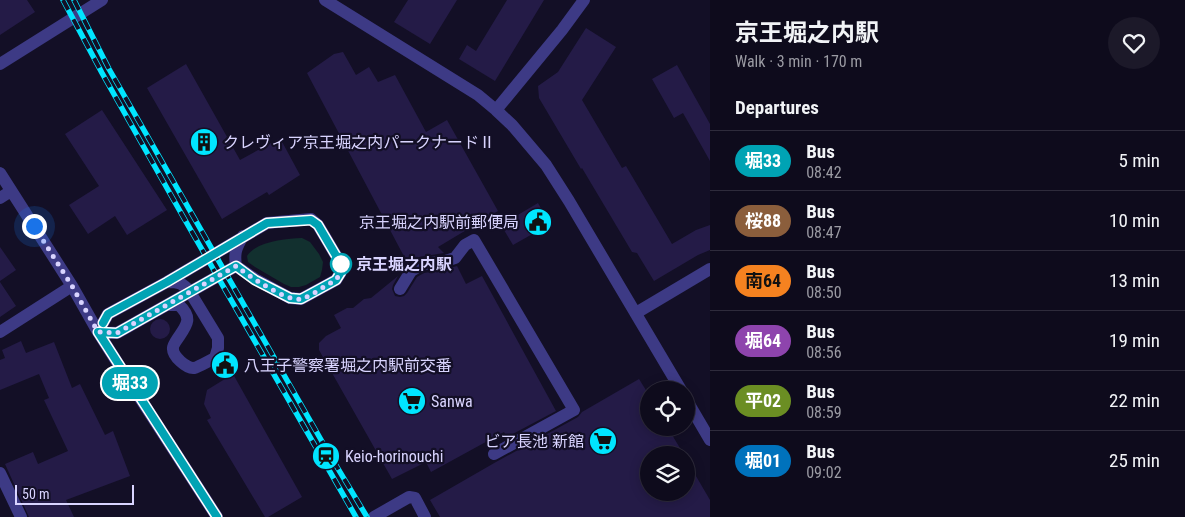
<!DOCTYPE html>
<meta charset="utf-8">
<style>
:root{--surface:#0e0b1c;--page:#1c1929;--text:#f1f3f6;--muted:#9b9ba3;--line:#2e2b3b}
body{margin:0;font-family:"Roboto Condensed","Noto Sans JP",sans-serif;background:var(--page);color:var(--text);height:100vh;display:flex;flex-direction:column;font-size:19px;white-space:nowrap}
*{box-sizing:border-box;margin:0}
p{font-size:16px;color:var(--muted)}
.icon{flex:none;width:28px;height:28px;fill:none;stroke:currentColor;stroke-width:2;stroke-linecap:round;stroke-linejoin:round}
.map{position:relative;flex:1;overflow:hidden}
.sheet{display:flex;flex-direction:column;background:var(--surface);width:475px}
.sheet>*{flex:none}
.badge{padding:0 10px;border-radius:16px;font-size:18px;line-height:32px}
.controls{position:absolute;left:640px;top:381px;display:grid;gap:10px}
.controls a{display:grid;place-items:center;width:55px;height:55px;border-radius:50%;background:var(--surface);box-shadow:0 2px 12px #0003,0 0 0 1px var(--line);font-size:25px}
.scale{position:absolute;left:15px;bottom:12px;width:119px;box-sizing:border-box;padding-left:5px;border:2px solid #d9d4ff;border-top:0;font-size:14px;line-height:18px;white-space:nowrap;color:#d9d4ff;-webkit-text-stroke:4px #130f26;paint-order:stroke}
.you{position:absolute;width:25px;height:25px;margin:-12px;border:4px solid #fff;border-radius:50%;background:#1a73e8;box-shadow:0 0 0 8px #1a73e833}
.map>.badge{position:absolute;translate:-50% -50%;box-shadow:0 0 0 2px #fff}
h2{padding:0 25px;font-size:19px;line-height:45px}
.round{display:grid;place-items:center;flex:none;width:52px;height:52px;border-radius:26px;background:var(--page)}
.head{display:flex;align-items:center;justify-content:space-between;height:85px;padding:0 25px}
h1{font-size:24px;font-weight:700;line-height:38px}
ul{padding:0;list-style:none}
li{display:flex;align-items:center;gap:15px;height:60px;padding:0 25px;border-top:1px solid var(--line)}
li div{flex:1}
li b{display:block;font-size:19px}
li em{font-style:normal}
li .badge{min-width:55px;font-weight:700;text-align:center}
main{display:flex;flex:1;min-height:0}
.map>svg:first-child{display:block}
</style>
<main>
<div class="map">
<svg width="710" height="517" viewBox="0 0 710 517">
<rect width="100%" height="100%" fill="#130f26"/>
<!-- green -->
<path fill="#12302f" d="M302 238 310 242 319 254 323 262 322 270 320 277 306 285 299 287H291L284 284 255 267 248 262 247 256C257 241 285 239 302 238Z"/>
<!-- building -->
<path fill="#241b47" d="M0 0H27L35 12 0 35Z
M408 0H457L430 44 394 22Z
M507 0H544L495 81 459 59 467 45 476 51Z
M586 28 616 47 582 100 622 168 626 166 672 244 696 230 710 225V250L698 255 654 281 637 253 632 252 582 168 581 169 539 98 538 86 558 72Z
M343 52 356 75 369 67 378 82 395 75 426 132 447 120 498 211 438 247 444 253 419 257 408 264 307 73 334 54Z
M186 64 240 160 280 138 300 175 269 195 267 192 222 219 147 88Z
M677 65 710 124V161L683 113 674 118 652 79Z
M102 110 167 210 127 235 115 216 88 234 69 205 99 186 65 134Z
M538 203 549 223V229L545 233H541L536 232 513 245 501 225Z
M0 247 16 270 0 281Z
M457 266 466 284 482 276 556 411 507 437 504 432 431 472 426 462 392 479 319 350V343L326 336 341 328 334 315 347 308H353L364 299 371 298 398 276 393 285 392 289 395 296 400 297 404 296 407 293 417 277 424 273 444 270Z
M0 282 16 306 0 317Z
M150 329a10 10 0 1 1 20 0a10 10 0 1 1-20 0Z
M21 341 26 353 54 342 72 388 80 384 105 435 113 431 130 476 66 500 74 517H29L5 464 33 452 38 464 68 451 44 400 49 398 39 374 0 390V360L5 358 2 350Z
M233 374 302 497 268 517H265L207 420 211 418 204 404 207 390Z
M639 379 649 395V428H668L684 455H649V492H686V459L710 500V517H440L430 500 496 462 578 417 582 412Z"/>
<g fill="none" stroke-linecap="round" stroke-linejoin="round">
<!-- minor -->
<path stroke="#3d3a85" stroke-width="12" d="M325 0 478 95 496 110 512 125 546 165 569 201 681 390
M0 64 102 0
M496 110 562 30 584 0
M0 173 72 286 98 332 129 381 217 517
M0 198 11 191
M400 289 411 271 421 265 430 263 442 262 455 258 465 245 474 240 574 410 494 454
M167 305H179C193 318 187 325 178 338 176 341 173 345 173 348 172 356 187 369 194 368 199 367 210 360 215 358L218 348V338L190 292C183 283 179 282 167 282
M636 313 710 269
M0 332 72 286
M98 332 108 314 167 282 267 223 311 219 318 225 341 264V272L336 280 301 299 290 298 255 279 236 266C234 253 236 248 243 236
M98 332 117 333 236 266
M686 399 710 440
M0 473 21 517
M374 517 409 497 415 498 425 517"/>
<defs>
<path id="rail" d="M63 0 102 73 185 220 356 517
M74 0 109 69 328 452 367 517"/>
</defs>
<!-- rail casing -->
<use href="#rail" stroke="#00e5ff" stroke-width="5.5"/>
<!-- rail -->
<use href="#rail" stroke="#130f26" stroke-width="4" stroke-dasharray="11" stroke-linecap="butt"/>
</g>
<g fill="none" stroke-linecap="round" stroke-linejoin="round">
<defs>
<path id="line" d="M103 323 108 314 167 282 267 223 311 220 318 225 341 264V272L336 280 301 299 290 298 255 280 236 266 117 333 98 332 217 517"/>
</defs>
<!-- line casing -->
<use href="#line" stroke="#fff" stroke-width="11"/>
<!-- line -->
<use href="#line" stroke="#00a3b4" stroke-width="8"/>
<!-- walk -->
<path stroke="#d9d4ff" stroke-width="5" stroke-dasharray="0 9" d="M34 226 72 286 98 332 117 333 236 266C248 275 286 302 301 299 307 298 319 290 325 286 336 280 342 277 341 264"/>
</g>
<!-- icons -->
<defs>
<symbol id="building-disc" viewBox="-11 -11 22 22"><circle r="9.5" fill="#00e5ff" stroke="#130f26"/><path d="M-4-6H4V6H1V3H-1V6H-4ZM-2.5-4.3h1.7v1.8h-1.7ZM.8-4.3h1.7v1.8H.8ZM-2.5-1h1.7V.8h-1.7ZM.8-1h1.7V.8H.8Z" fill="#111"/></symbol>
<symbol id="civic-disc" viewBox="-11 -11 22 22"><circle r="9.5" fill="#00e5ff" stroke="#130f26"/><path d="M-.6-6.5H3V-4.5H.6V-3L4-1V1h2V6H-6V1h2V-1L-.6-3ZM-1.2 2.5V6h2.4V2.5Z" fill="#111"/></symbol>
<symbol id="supermarket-disc" viewBox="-11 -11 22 22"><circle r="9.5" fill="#00e5ff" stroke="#130f26"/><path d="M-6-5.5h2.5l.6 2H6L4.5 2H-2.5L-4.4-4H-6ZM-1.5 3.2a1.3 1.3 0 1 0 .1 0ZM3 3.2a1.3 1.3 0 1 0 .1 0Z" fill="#111"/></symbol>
<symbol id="station-disc" viewBox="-11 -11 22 22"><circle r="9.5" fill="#00e5ff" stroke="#130f26"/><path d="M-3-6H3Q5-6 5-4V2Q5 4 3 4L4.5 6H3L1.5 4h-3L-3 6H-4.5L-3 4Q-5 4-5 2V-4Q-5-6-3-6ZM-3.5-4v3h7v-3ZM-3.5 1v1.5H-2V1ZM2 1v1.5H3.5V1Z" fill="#111"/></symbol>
</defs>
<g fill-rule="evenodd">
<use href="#building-disc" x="188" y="126" width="32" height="32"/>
<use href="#civic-disc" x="522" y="206" width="32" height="32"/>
<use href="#civic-disc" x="209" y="349" width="32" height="32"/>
<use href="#supermarket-disc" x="396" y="385" width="32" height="32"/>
<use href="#supermarket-disc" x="587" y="425" width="32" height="32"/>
<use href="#station-disc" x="310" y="440" width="32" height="32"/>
</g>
<!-- markers -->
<circle fill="#fff" stroke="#00a3b4" stroke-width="2.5" cx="341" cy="264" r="10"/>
<g text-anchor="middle" stroke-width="4.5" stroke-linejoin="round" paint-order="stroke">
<!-- poi labels -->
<g font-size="16" fill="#d9d4ff" stroke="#130f26" text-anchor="start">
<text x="223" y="148">クレヴィア京王堀之内パークナードⅡ</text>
<text x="519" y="228" text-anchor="end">京王堀之内駅前郵便局</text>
<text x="244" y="371">八王子警察署堀之内駅前交番</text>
<text x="431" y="407">Sanwa</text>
<text x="584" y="447" text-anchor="end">ビア長池 新館</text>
<text x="345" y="462">Keio-horinouchi</text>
</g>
<!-- stop labels -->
<g font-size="16" font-weight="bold" fill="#d9d4ff" stroke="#130f26" text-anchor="start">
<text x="356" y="270">京王堀之内駅</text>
</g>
</g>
</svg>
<div class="controls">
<a><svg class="icon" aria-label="locate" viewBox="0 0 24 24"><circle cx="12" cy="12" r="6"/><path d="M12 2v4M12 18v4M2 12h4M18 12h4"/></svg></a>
<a><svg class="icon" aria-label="layers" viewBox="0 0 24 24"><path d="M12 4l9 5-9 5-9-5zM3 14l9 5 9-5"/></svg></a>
</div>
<div class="scale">50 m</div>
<div class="you" style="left:34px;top:226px"></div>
<b class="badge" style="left:130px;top:383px;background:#00a3b4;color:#fff">堀33</b>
</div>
<section class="sheet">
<div class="head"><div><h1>京王堀之内駅</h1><p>Walk · 3 min · 170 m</p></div><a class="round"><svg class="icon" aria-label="heart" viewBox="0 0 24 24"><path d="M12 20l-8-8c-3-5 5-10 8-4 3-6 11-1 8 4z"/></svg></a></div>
<h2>Departures</h2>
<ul>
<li><span class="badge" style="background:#00a3b4;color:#fff">堀33</span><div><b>Bus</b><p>08:42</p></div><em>5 min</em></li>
<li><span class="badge" style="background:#8b5e3c;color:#fff">桜88</span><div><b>Bus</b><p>08:47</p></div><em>10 min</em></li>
<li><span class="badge" style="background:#f58220;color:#111">南64</span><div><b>Bus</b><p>08:50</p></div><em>13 min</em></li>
<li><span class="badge" style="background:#8e44ad;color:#fff">堀64</span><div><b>Bus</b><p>08:56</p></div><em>19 min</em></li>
<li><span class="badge" style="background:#6b8e23;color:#fff">平02</span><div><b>Bus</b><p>08:59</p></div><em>22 min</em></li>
<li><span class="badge" style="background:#0072bc;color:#fff">堀01</span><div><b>Bus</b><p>09:02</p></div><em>25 min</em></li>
</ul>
</section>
</main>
